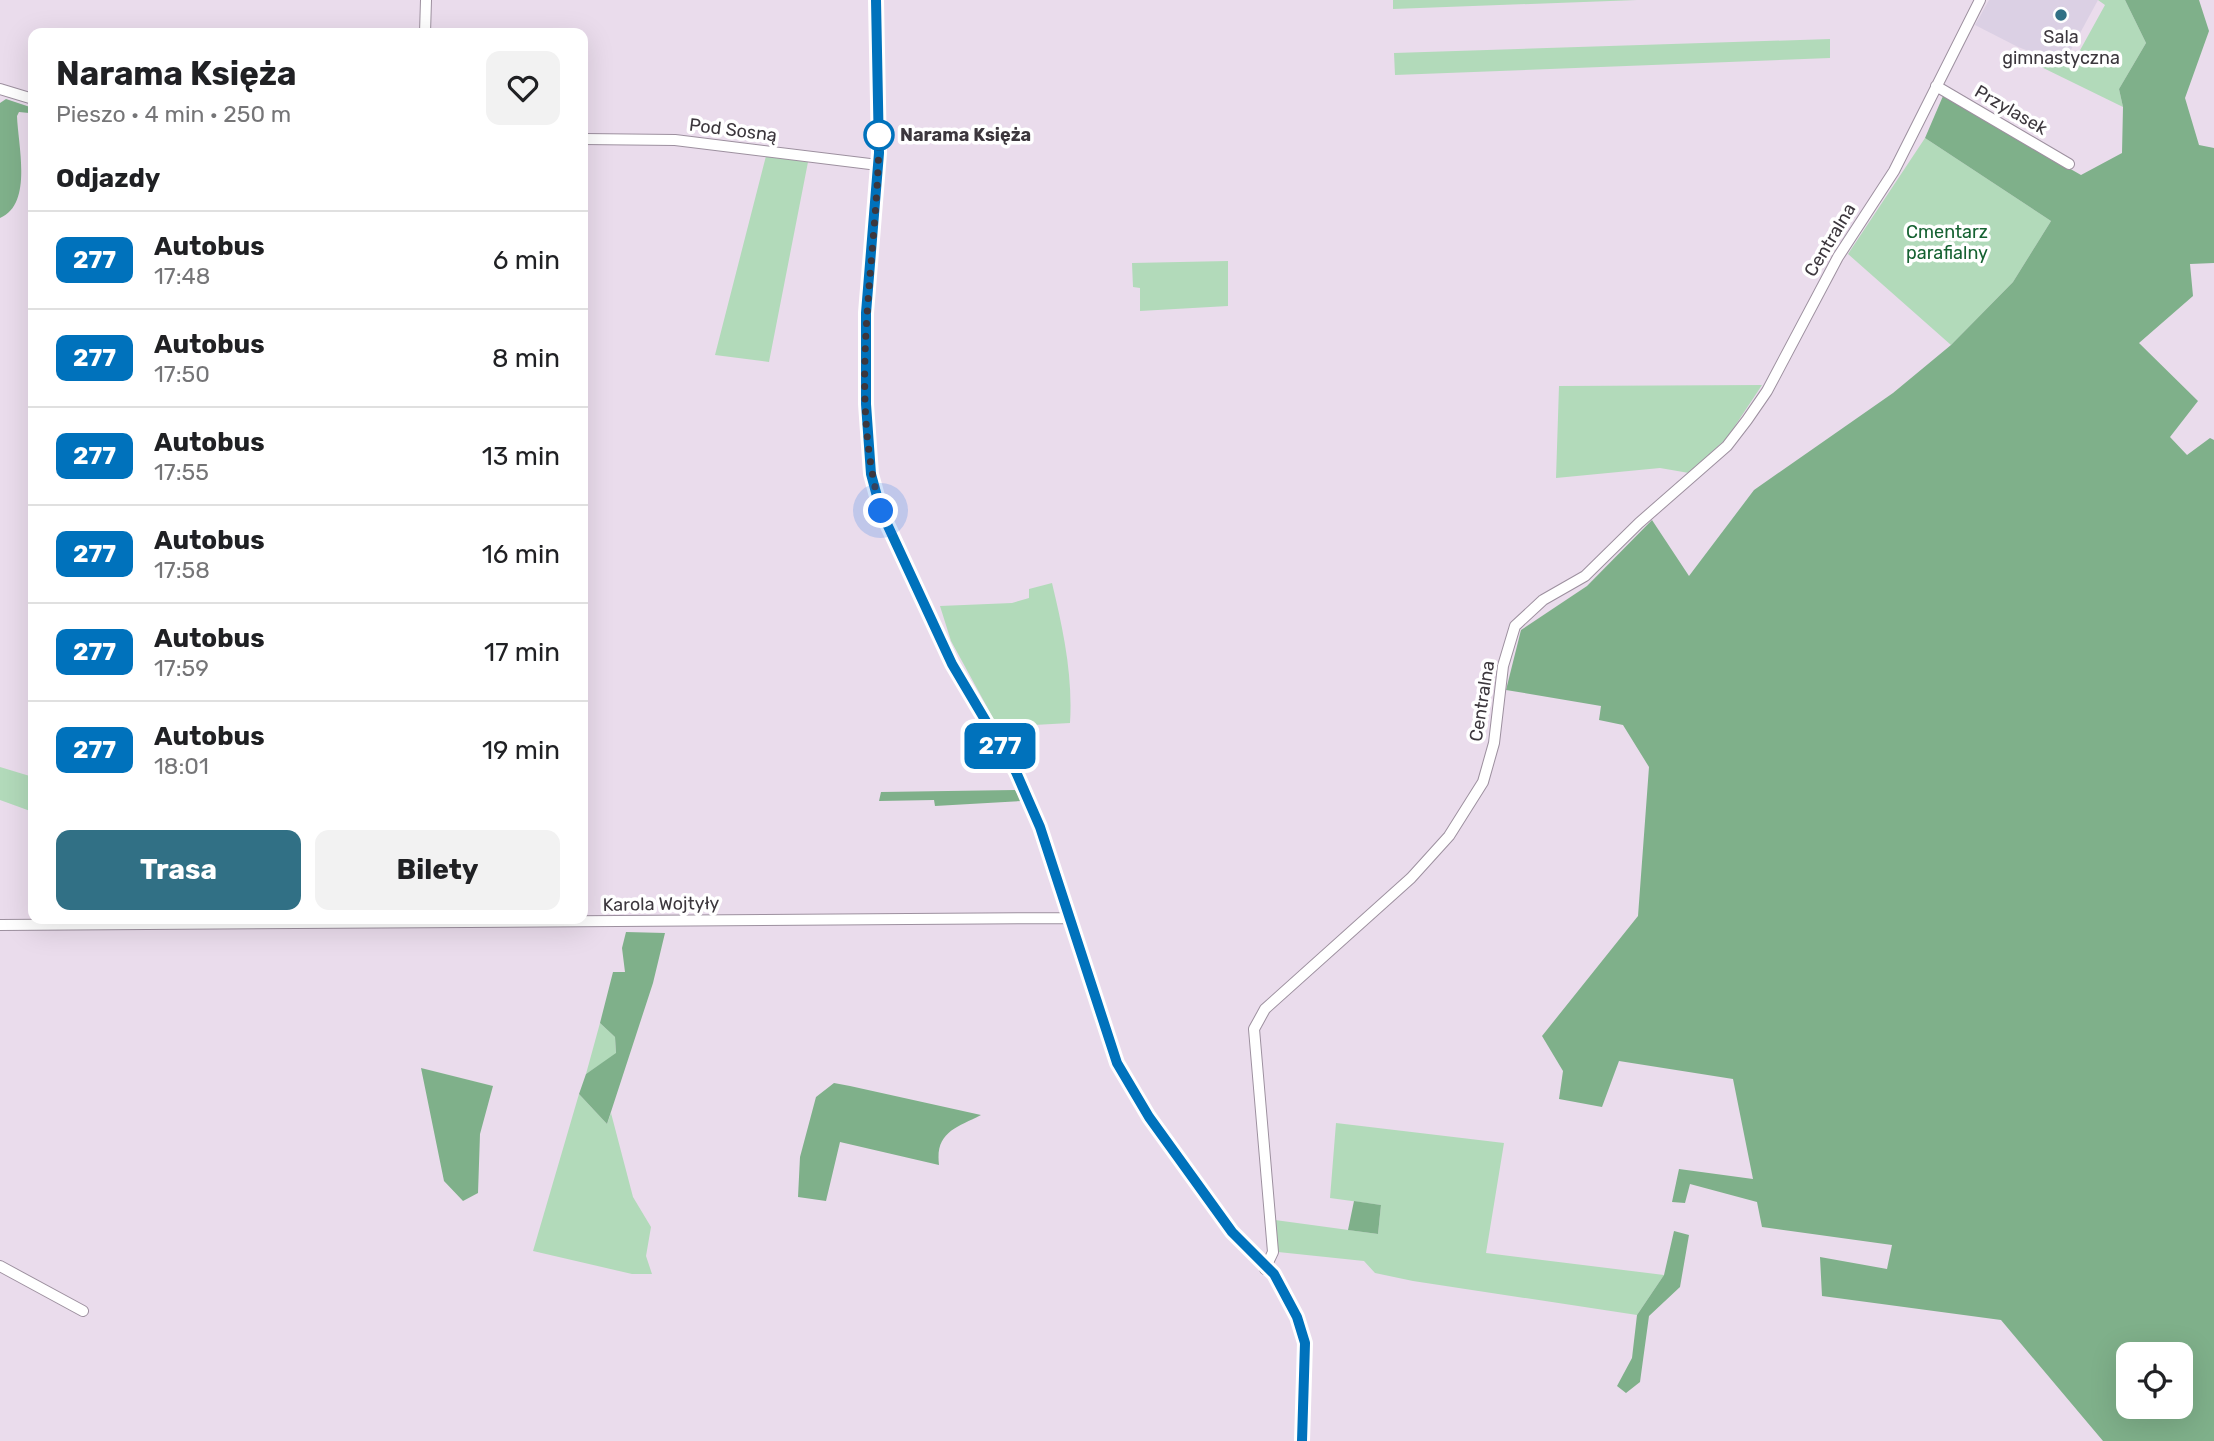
<!DOCTYPE html>
<html lang="pl">
<meta charset="utf-8">
<style>
:root{--surface:#fff;--page:#f2f2f2;--text:#202124;--muted:#757577;--line:#e0e0e0;--accent:#317085}
body{margin:0;font-family:Rubik,sans-serif;background:var(--page);color:var(--text);height:100vh;display:flex;flex-direction:column;font-size:26px;white-space:nowrap}
*{box-sizing:border-box;margin:0}
p{font-size:23px;color:var(--muted)}
.icon{flex:none;width:38px;height:38px;fill:none;stroke:currentColor;stroke-width:2;stroke-linecap:round;stroke-linejoin:round}
.map{position:relative;flex:1;overflow:hidden}
.side{position:absolute;left:28px;top:28px;width:560px;height:896px;display:flex;flex-direction:column;background:var(--surface);border-radius:14px;box-shadow:0 7px 28px #0002}
.side>*{flex:none}
.badge{padding:0 14px;border-radius:10px;font-size:24px;line-height:46px}
.fabs{position:absolute;left:2116px;top:1342px;display:grid;gap:14px}
.fabs a{display:grid;place-items:center;width:77px;height:77px;border-radius:14px;background:var(--surface);box-shadow:0 7px 28px #0002;font-size:35px}
.you{position:absolute;width:35px;height:35px;margin:-18px;border:5px solid #fff;border-radius:50%;background:#1a73e8;box-shadow:0 0 0 10px #1a73e833}
.map>.badge{position:absolute;translate:-50% -50%;box-shadow:0 0 0 4px #fff}
h2{padding:0 28px;font-size:26px;line-height:63px}
.round{display:grid;place-items:center;flex:none;width:74px;height:74px;border-radius:14px;background:var(--page)}
.head{display:flex;align-items:center;justify-content:space-between;height:119px;padding:0 28px}
h1{font-size:33px;font-weight:700;line-height:52px}
.cta{display:flex;gap:14px;margin-top:auto;padding:14px 28px}
.cta a{flex:1;height:80px;border-radius:14px;background:var(--accent);color:#fff;font-size:28px;font-weight:700;line-height:80px;text-align:center}
.cta a+a{background:var(--page);color:var(--text)}
ul{padding:0;list-style:none}
li{display:flex;align-items:center;gap:21px;height:98px;padding:0 28px;border-top:2px solid var(--line)}
li div{flex:1}
li b{display:block;font-size:26px}
li em{font-style:normal}
li .badge{min-width:77px;font-weight:700;text-align:center}
.map>svg:first-child{display:block}
</style>
<div class="map">
<svg width="2214" height="1441" viewBox="0 0 2214 1441">
<rect width="100%" height="100%" fill="#eadcec"/>
<!-- education -->
<path fill="#dbd0e4" d="M1989 0H2098L2066 59 2053 60 2018 47 1975 25Z"/>
<!-- green -->
<path fill="#b2daba" d="M1393 0H1637L1393 9Z
M2098 0H2125L2146 43 2119 89 2123 107 2021 57 2059 66 2073 63 2105 5Z
M1830 39V58L1395 75 1394 53Z
M1925 138 2051 221 2013 282 1951 345 1848 254Z
M766 156 808 162 769 362 715 355Z
M1228 261V306L1140 311V288L1133 287 1132 263Z
M1762 385 1727 438 1689 473 1660 468 1556 478 1559 386Z
M1052 583C1063 629 1073 675 1070 723L998 727 951 641 940 606 1012 603 1029 598V589Z
M0 767 33 777V812L0 800Z
M600 1023 615 1037 616 1054 586 1074Z
M579 1094 607 1124 611 1113 633 1197 651 1227 646 1256 652 1274H632L533 1251Z
M1336 1123 1504 1143 1486 1253 1664 1275 1637 1315 1413 1281 1375 1273 1364 1261 1278 1252 1275 1220 1378 1234 1381 1205 1330 1198Z"/>
<!-- forest -->
<path fill="#7fb08a" fill-rule="evenodd" d="M2125 0H2199L2209 31 2185 98 2199 145 2214 148V263L2190 264 2193 296 2139 343 2198 401 2170 437 2187 455 2210 438 2214 440V1441H2103L2001 1320 1822 1296 1820 1257 1887 1269 1892 1245 1762 1227 1757 1202 1690 1184 1685 1203 1672 1202 1679 1169 1753 1179 1733 1079 1619 1061 1602 1107 1559 1099 1563 1071 1542 1036 1638 916 1649 767 1623 725 1599 720 1601 706 1506 690 1521 630 1587 586 1652 520 1689 576 1754 490 1893 393 1951 345 2013 282 2051 221 1925 138 1943 96 2081 175 2122 153 2123 107 2119 89 2146 43ZM2128 1354H2180V1407H2128Z
M6 99 30 107 29 113 19 112 17 116C18 146 33 204 0 218V103Z
M1015 790 1022 801 935 806 934 800 879 801 881 792Z
M626 932 665 933 653 983 607 1124 579 1094 586 1074 616 1053 615 1037 600 1023 613 972H625L622 948Z
M421 1068 493 1086 480 1134 478 1193 463 1201 444 1181Z
M834 1083 850 1086 981 1115C956 1128 935 1132 939 1165L840 1142 826 1201 798 1197 800 1157 816 1097Z
M1354 1201 1381 1205 1378 1234 1348 1230Z
M1674 1231 1689 1235 1680 1287 1649 1316 1640 1382 1626 1393 1617 1386 1632 1358 1637 1315 1664 1275Z"/>
<g fill="none" stroke-linecap="round" stroke-linejoin="round">
<defs>
<path id="minor" d="M876 0 879 153 866 313V404L871 474 881 511 952 664 1016 772 1040 827 1117 1063 1149 1117 1232 1232 1274 1274 1297 1317 1305 1343 1302 1441
M425 33 426 0
M1936 86 2069 164
M0 89 33 99
M583 139 675 140 878 165
M0 925 1070 918
M0 1266 83 1311
M1265 1269 1273 1252 1254 1029 1265 1009 1411 878 1449 836 1483 782 1494 743 1503 666 1515 626 1543 600 1585 576 1639 523 1727 446 1747 420 1767 391 1838 257 1894 171 1980 0"/>
</defs>
<!-- minor casing -->
<use href="#minor" stroke="#9d909f" stroke-width="12"/>
<!-- minor -->
<use href="#minor" stroke="#fff" stroke-width="10"/>
</g>
<g fill="none" stroke-linecap="round" stroke-linejoin="round">
<defs>
<path id="line" d="M876 0 879 153 866 313V404L871 474 881 511 952 664 1016 772 1040 827 1117 1063 1149 1117 1232 1232 1274 1274 1297 1317 1305 1343 1302 1441"/>
</defs>
<!-- line casing -->
<use href="#line" stroke="#fff" stroke-width="16"/>
<!-- line -->
<use href="#line" stroke="#0072bc" stroke-width="10"/>
<!-- walk -->
<path stroke="#3c373d" stroke-width="7" stroke-dasharray="0 12.6" d="M879 135C878 259 846 388 881 511"/>
</g>
<!-- markers -->
<circle fill="#317085" stroke="#fff" stroke-width="2.5" cx="2061" cy="15" r="7"/>
<circle fill="#fff" stroke="#0072bc" stroke-width="3.5" cx="879" cy="135" r="14"/>
<g text-anchor="middle" stroke-width="7" stroke-linejoin="round" paint-order="stroke">
<!-- poi labels -->
<g font-size="18" fill="#3c373d" stroke="#fff">
<text x="2061" y="43">Sala<tspan x="2061" dy="21">gimnastyczna</tspan></text>
</g>
<!-- street labels -->
<g font-size="18" fill="#3c373d" stroke="#fff">
<text transform="translate(2011 110) rotate(30)" y="6">Przylasek</text>
<text transform="translate(733 130) rotate(7)" y="6">Pod Sosną</text>
<text transform="translate(1830 240) rotate(-59)" y="6">Centralna</text>
<text transform="translate(1482 701) rotate(-81)" y="6">Centralna</text>
<text transform="translate(661 904) rotate(-1)" y="6">Karola Wojtyły</text>
</g>
<!-- stop labels -->
<g font-size="18" font-weight="bold" fill="#3c373d" stroke="#fff" text-anchor="start">
<text x="900" y="141">Narama Księża</text>
</g>
<!-- park labels -->
<g font-size="18" fill="#166232" stroke="#fff">
<text x="1947" y="238">Cmentarz<tspan x="1947" dy="21">parafialny</tspan></text>
</g>
</g>
</svg>
<div class="fabs">
<a><svg class="icon" aria-label="locate" viewBox="0 0 24 24"><circle cx="12" cy="12" r="6"/><path d="M12 2v4M12 18v4M2 12h4M18 12h4"/></svg></a>
</div>
<div class="you" style="left:881px;top:511px"></div>
<b class="badge" style="left:1000px;top:746px;background:#0072bc;color:#fff">277</b>
<section class="side">
<div class="head"><div><h1>Narama Księża</h1><p>Pieszo · 4 min · 250 m</p></div><a class="round"><svg class="icon" aria-label="heart" viewBox="0 0 24 24"><path d="M12 20l-8-8c-3-5 5-10 8-4 3-6 11-1 8 4z"/></svg></a></div>
<h2>Odjazdy</h2>
<ul>
<li><span class="badge" style="background:#0072bc;color:#fff">277</span><div><b>Autobus</b><p>17:48</p></div><em>6 min</em></li>
<li><span class="badge" style="background:#0072bc;color:#fff">277</span><div><b>Autobus</b><p>17:50</p></div><em>8 min</em></li>
<li><span class="badge" style="background:#0072bc;color:#fff">277</span><div><b>Autobus</b><p>17:55</p></div><em>13 min</em></li>
<li><span class="badge" style="background:#0072bc;color:#fff">277</span><div><b>Autobus</b><p>17:58</p></div><em>16 min</em></li>
<li><span class="badge" style="background:#0072bc;color:#fff">277</span><div><b>Autobus</b><p>17:59</p></div><em>17 min</em></li>
<li><span class="badge" style="background:#0072bc;color:#fff">277</span><div><b>Autobus</b><p>18:01</p></div><em>19 min</em></li>
</ul>
<div class="cta"><a>Trasa</a><a>Bilety</a></div>
</section>
</div>
